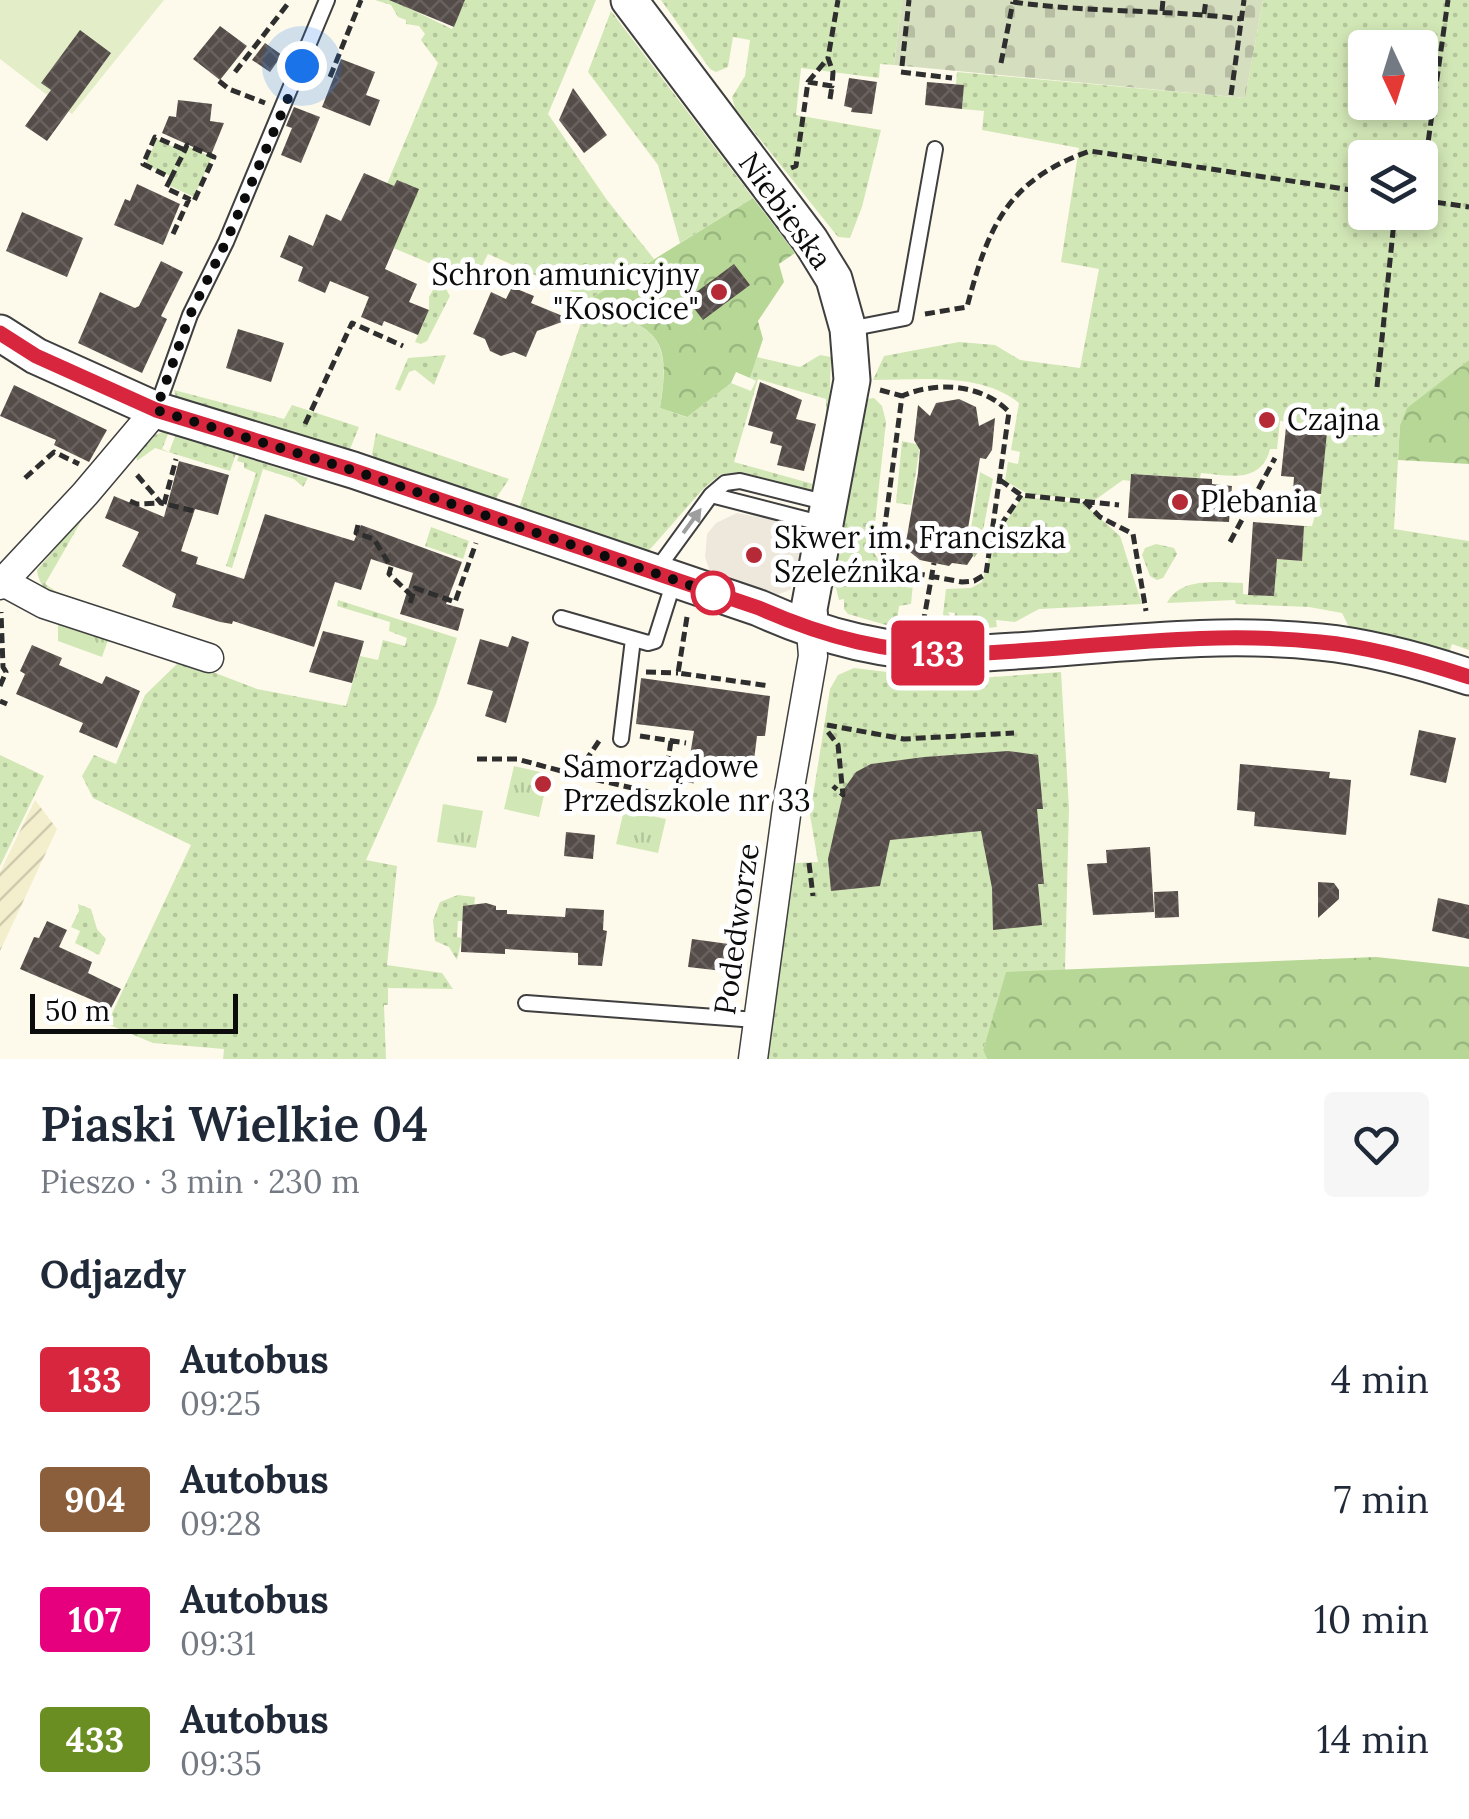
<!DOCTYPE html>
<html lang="pl">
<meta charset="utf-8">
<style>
:root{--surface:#fff;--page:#f6f6f7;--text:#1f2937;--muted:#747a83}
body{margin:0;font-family:Lora,serif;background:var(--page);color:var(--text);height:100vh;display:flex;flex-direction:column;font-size:38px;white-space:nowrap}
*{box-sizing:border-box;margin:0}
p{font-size:32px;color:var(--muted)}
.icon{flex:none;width:55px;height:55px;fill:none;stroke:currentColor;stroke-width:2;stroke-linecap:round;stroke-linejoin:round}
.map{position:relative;height:1059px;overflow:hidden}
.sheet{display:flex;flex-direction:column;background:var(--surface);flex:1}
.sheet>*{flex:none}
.badge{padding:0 20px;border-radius:8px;font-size:35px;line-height:65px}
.needle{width:65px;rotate:176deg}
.buttons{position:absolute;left:1348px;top:30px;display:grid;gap:20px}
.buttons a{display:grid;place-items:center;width:90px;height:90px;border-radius:10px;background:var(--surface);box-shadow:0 5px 15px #0003;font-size:50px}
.scale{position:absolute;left:30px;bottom:25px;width:208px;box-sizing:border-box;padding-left:10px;border:5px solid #0c0c0c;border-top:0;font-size:28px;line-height:35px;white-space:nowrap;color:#0c0c0c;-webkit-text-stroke:8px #fff;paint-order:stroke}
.you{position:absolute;width:50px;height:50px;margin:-25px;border:8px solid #fff;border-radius:50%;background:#1a73e8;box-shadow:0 0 0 15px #1a73e833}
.map>.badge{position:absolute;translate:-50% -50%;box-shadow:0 0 0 5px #fff}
h2{padding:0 40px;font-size:38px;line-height:90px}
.round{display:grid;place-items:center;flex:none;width:105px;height:105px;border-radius:10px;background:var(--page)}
.head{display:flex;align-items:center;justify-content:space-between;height:170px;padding:0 40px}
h1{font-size:48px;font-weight:600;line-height:75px}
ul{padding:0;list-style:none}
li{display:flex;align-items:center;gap:30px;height:120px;padding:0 40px}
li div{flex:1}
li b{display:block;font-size:38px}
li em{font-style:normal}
li .badge{min-width:110px;font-weight:700;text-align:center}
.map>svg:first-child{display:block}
</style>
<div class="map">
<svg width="1469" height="1059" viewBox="0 0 1469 1059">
<defs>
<pattern id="farmland-furrows" width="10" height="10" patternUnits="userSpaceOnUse" patternTransform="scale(2.5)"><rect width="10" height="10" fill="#f3eecc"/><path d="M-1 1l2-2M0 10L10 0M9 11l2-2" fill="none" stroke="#cfcbae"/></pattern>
<pattern id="grass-dots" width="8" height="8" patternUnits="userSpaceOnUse" patternTransform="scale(2.5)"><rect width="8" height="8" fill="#d2e7b6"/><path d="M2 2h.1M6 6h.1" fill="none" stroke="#b3c59b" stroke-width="1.8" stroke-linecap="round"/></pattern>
<pattern id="forest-crowns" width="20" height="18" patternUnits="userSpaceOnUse" patternTransform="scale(2.5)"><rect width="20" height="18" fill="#b6d796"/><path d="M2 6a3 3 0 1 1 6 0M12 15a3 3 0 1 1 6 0" fill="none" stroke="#9bb780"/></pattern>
<pattern id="cemetery-stones" width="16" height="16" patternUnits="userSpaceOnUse" patternTransform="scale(2.5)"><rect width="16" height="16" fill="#d5debe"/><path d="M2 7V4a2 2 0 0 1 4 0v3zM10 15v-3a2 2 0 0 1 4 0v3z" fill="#b6bda2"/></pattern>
<pattern id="park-tufts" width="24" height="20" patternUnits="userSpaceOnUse" patternTransform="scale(2.5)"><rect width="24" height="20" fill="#d2e7b6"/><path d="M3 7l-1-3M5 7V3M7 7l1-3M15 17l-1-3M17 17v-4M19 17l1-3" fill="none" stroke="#b3c59b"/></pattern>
<pattern id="building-cross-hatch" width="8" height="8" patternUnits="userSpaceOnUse" patternTransform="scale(2.5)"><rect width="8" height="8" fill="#544c48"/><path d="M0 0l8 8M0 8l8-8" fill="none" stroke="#68615e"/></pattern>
</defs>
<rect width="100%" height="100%" fill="#fefaeb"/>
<!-- farmland -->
<path fill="url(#farmland-furrows)" d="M35 800 57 829 0 951V872Z"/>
<!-- grass -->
<path fill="url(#grass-dots)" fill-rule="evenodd" d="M375 0H392L452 29 465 0H596L548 114 607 200 654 259 590 299C654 333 672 330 660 408L686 417 731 383 751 391 756 381 750 378 757 357 800 367 820 355 831 357 829 413H826V399L758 379 734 462 813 484 812 491 742 472 721 474 704 488 645 555 519 508 589 299 488 254 474 282 365 236 438 63 421 40 425 34 419 26 406 24V20L398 17 391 5Z
M661 0H902L894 65 880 64 879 78 801 68 796 115 881 130 862 207 850 238 838 237 735 108 732 97 745 76 750 40 733 37 728 67 716 72 710 69Z
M1263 0H1469V360L1407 409 1400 425 1394 529 1469 541V650L1452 644 1449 653 1350 629 1342 613 1309 607 1236 604 1235 600 1167 603C1180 577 1218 582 1243 583V594L1274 596 1277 559 1301 561 1304 526H1312L1321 494 1327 426 1280 421 1277 449H1270C1261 485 1227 475 1201 473L1200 478 1131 474 1130 481 1123 480 1095 500 1028 494 1005 481 1008 462 1018 464 1020 452 1011 450 1019 403C981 372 921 380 873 380L884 356 959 342 995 345 1020 360 1080 368 1099 269 1061 262 1079 148 982 130 984 111 962 109 964 85 956 84 957 72 1245 98ZM1365 48H1420V102H1365ZM1365 158H1420V212H1365Z
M611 11 753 198 680 243 658 165 588 72Z
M157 139 184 152 187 146 212 157 194 197 168 185 183 154 171 176 145 165Z
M434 288 446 289 450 296 427 341 421 344 415 342 429 310V297Z
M446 355 434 385 415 370 409 372 400 391 395 389 408 358Z
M174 390 284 419 292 405 359 427 350 449H345L176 398Z
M874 398 882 406 886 422 872 550 889 575 913 583 911 604 899 606 897 621 886 625 848 614 844 609V599L839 600 836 588 832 587 831 578 859 400Z
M165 431 169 432 162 449 169 452 176 434 236 454 230 471 155 448 137 461 136 456 155 435Z
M376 433 509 479 495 500 375 458 372 454Z
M902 441 920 445 911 505 896 503Z
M239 455 308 478 303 487 294 479 263 469 232 568 226 566 256 473 244 468V463L237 461Z
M980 472 993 479 979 551 974 558 969 541Z
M1022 497 1083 503 1120 536 1142 604 1039 609 1015 622 996 620 997 627 958 631 953 626 955 613 948 612 952 619 950 623 946 622 943 614 946 589 971 588 982 582 994 540Z
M87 511 45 584 72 602C53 595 40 592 37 570Z
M431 527 469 541 463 559 425 546Z
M1156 544 1174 548 1177 554 1163 578 1157 580 1150 576 1142 555 1145 548Z
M338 600 457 638 436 704 366 860 397 866 387 965 442 973 453 989 388 988V1005H384L386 1059H223L224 1049 153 1043 107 1024 191 845 93 798 82 776 94 755 116 764 145 695 181 660 257 689 346 706 360 656 378 660 383 640 405 646 407 638 389 631 390 622 337 606Z
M854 668 921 676 979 678 1061 672 1069 808 1065 970 1006 973 983 1050 987 1059H766L775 973 795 863 818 862 810 815 830 689 838 675Z
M0 755 44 776 0 866Z
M458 895 475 897 474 907 463 921H458L457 937 462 938 457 960 449 947 435 941 433 920 440 902Z
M78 904 91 909 97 929 106 939 99 955 75 943 80 931 71 927 79 911Z"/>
<!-- forest -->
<path fill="url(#forest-crowns)" d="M753 198 795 253 779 264 784 282 758 321 763 339 750 378 736 372 731 383 687 417 660 408C673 329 653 333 590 299Z
M1469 360V464L1398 460 1400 425 1407 408Z
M1376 957 1469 967V1059H987L983 1050 1006 972Z"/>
<!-- cemetery -->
<path fill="url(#cemetery-stones)" d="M902 0H1263L1245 98 894 65Z"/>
<!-- park -->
<path fill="url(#park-tufts)" d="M58 622 108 640 102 657 58 641Z
M514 766 549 774 539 817 504 809Z
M443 804 483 811 476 848 437 842Z
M624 810 666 819 658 853 616 844Z"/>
<!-- pitch -->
<path fill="#e3eec8" d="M0 0H164L72 114 0 59Z"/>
<!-- plaza -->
<path fill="#ede8db" d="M737 513 779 521 796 534 804 547 801 568 790 590 774 596 717 578 710 572 705 557 707 534 716 523Z"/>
<!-- building -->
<path fill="url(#building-cross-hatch)" d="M389 0H465L454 27Z
M220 26 247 46 220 80 193 59Z
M80 30 111 53 47 141 25 126 51 90 41 83Z
M265 43 282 55 270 72 252 60Z
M341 59 375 72 366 95 380 100 370 126 322 107Z
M849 78 877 82 872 114 851 112 852 108 844 106Z
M927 82 964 85 962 109 925 105Z
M573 88 607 135 584 153 559 120Z
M178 100 212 104 210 121 224 123 211 155 162 133 169 116 176 117Z
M294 107 320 117 301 163 281 155 292 128 286 126Z
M364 173 394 186 397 180 419 189 385 269 417 284 409 302 429 310 418 335 384 321 382 326 361 317 369 297 330 281 325 293 298 281 303 267 280 257 289 235 313 246 326 214 341 221Z
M137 184 180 204 163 245 114 225 125 199 130 201Z
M22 212 83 238 67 277 6 251Z
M161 261 183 272 161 316 167 319 142 373 78 343 100 292 135 308 139 306Z
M734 264 750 285 703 320 687 299Z
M512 287 534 296 531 303 570 319 537 331 526 357 514 352 501 356 490 351 485 339 473 334 491 292 506 299Z
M238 329 284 343 271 382 226 368Z
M760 382 802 400 796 419 816 424 804 471 777 465 782 446 770 443 773 432 748 425Z
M14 385 107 430 89 462 54 445 56 440 0 416Z
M959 399 976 407 979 426 995 418 992 450 986 459 980 458 966 540 971 541 973 556 967 565 952 563 949 566 920 560 905 548 918 473 920 450 914 440 918 405 930 416 936 403Z
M1286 427 1327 432 1321 494 1293 491 1294 477 1281 476Z
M179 461 229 475 218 515 195 509 181 551 198 557 196 564 244 579 265 514 354 541 361 525 462 562 446 604 464 609 458 631 400 614 413 573 371 559 361 590 335 582 314 647 233 621 232 624 220 622 172 607 176 594 122 566 139 532 105 518 114 496 164 517Z
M1131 474 1212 479V484L1232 486 1229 522 1128 518Z
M1253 522 1304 526 1302 561 1277 559 1274 596 1248 595Z
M323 631 364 641 352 683 309 672Z
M512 636 529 642 506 723 485 716 493 691 467 684 480 639 508 647Z
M32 645 62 658 59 665 102 684 106 676 140 691 117 748 79 732 83 723 16 694 25 674 20 671Z
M641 678 770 696 765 736H757L752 776 688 768 694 731 636 724Z
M1419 730 1456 738 1446 783 1410 775Z
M1008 751 1038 755 1043 809H1037L1044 884H1038L1042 925 993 930 992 888 981 831 890 840 880 886 831 891 828 859 844 789 856 772 871 764 924 757Z
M1240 764 1330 772 1329 778 1351 780 1346 835 1254 826 1255 812 1237 810Z
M566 832 595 835 593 859 564 856Z
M1150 847 1154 912 1093 915 1087 864 1107 863 1106 850Z
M1318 882 1334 883 1339 890V899L1318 918Z
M1178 891 1179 917 1155 918 1154 892Z
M1438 898 1469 905V939L1432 931Z
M486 903 496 906V910H507V914L565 917 566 908 604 910 603 930 607 931 602 966 578 965V953L505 949V954L461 952 463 906Z
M47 921 67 930 59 947 92 962 88 973 121 989 111 1008 20 969 34 937 39 938Z
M692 939 736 945 732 972 688 967Z"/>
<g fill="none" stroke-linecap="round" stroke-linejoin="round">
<defs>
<path id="service" d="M849 329 905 318 935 149
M156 410 190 315 226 242 327 0
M711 495 725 483 740 481 828 503
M655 572 711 495 824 524
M561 618 648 643 655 641 674 581
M621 739 633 639
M526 1003 756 1020"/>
<path id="minor" d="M0 580 44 604 209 658
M0 585 85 494 156 410
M753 1059 789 793 813 656 811 631"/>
<path id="tertiary" d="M629 0 810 240 834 279 848 329 852 380 809 609 811 631
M0 333 36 356 156 410 353 470 759 608C825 638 888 653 961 654 1080 650 1201 629 1320 642 1371 647 1421 661 1469 677"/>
</defs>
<!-- service casing -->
<use href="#service" stroke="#3f3f3f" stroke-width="18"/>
<!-- minor casing -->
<use href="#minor" stroke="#3f3f3f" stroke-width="31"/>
<!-- tertiary casing -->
<use href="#tertiary" stroke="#3f3f3f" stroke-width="39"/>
<!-- path -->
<path stroke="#2e2e2e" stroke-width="5" stroke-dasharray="10 5" stroke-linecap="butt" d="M1013 2C1089 13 1165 9 1241 19
M1162 11 1163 0
M1204 14 1206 0
M1001 63 1013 2
M902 66 909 0
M235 72 290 1
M901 72 952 78
M330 77 361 0
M219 81 229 89 265 103
M808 82 828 58
M1231 95 1244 0
M830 99 832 86
M791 168 796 166 808 82 832 86 833 72 828 58 838 0
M171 178 166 188 189 199
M1420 200 1448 0
M1421 200 1469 207
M173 234 189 199 194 201 214 157 187 145 185 150 171 178 143 164 155 137 185 150
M925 314 967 307C988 227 1007 180 1090 151L1365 192
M1377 387 1395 212
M880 390 902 396 882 548 887 568 962 582 974 581 986 574 1009 412C983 384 936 381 902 396
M305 424 352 323 403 346
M137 475 161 503 194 511
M25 478 54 452 79 464
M1000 480 1021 495 1119 505
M130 501 137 504 158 503
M1084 501 1100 517 1133 534 1146 611
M164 504 176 459
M358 525 356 533 374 539 391 567 389 574 412 596
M992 538 1021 495
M1230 542 1275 458
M410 603 415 588 455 602 476 543
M687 617 678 673 770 686
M923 624 934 563
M646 672 678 673
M0 686 6 672 3 667 1 612
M0 701 7 704
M827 725 904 739 1014 733
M828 732 838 745 843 795 833 786
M640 736 686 743
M599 741 576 775 693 802
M671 741 668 761 687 779 694 781
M477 759H517L576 775
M809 863 813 896"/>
<!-- service -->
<use href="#service" stroke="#fff" stroke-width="14"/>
<!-- minor -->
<use href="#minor" stroke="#fff" stroke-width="28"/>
<!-- tertiary -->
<use href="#tertiary" stroke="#fff" stroke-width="35"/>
</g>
<!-- one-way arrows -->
<defs><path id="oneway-solid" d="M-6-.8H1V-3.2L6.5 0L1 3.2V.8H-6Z" transform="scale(2.5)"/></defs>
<use fill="#9e9e9e" href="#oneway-solid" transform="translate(692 521) rotate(-54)"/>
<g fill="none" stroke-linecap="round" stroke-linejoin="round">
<defs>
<path id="line" d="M0 333 36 356 156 410 352 470 759 608C827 638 887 653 961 654 1080 650 1201 629 1320 642 1371 647 1421 661 1469 677"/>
</defs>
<!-- line casing -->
<use href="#line" stroke="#fff" stroke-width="22"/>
<!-- line -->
<use href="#line" stroke="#d7263d" stroke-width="15"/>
<!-- walk -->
<path stroke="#0c0c0c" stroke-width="10" stroke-dasharray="0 18" d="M302 66 226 242 190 315 156 410 352 470 713 593"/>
</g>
<!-- markers -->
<g fill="#b62936" stroke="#fff" stroke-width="4">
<circle cx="719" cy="292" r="10"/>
<circle cx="1267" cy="420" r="10"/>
<circle cx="1180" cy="502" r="10"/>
<circle cx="754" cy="555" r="10"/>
<circle cx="543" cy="784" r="10"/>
</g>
<circle fill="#fff" stroke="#d7263d" stroke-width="5" cx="713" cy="593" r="20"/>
<g text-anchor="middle" stroke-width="10" stroke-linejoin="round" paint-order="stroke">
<!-- street labels -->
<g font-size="30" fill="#0c0c0c" stroke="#fff">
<text transform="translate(785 211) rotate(54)" y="10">Niebieska</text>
<text transform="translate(737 929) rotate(-82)" y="10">Podedworze</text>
</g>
<!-- poi labels -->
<g font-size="30" fill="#0c0c0c" stroke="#fff" text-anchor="start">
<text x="699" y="285" text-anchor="end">Schron amunicyjny<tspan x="699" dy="34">"Kosocice"</tspan></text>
<text x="1287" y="430">Czajna</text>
<text x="1200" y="512">Plebania</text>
<text x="774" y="548">Skwer im. Franciszka<tspan x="774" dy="34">Szeleźnika</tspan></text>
<text x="563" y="777">Samorządowe<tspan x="563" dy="34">Przedszkole nr 33</tspan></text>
</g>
</g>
</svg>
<div class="buttons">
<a><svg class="needle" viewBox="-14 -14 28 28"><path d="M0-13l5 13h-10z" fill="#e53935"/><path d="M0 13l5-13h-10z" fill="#747a83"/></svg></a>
<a><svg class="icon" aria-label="layers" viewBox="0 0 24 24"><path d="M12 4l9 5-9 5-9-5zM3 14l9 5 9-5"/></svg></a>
</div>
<div class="scale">50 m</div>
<div class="you" style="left:302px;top:66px"></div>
<b class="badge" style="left:938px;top:653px;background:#d7263d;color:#fff">133</b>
</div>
<section class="sheet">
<div class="head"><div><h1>Piaski Wielkie 04</h1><p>Pieszo · 3 min · 230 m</p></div><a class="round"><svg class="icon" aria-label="heart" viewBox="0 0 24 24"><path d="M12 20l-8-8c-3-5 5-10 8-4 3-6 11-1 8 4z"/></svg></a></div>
<h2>Odjazdy</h2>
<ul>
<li><span class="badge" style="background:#d7263d;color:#fff">133</span><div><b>Autobus</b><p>09:25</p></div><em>4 min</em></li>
<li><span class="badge" style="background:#8b5e3c;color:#fff">904</span><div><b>Autobus</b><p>09:28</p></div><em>7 min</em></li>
<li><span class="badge" style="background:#e6007e;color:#fff">107</span><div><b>Autobus</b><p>09:31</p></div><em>10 min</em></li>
<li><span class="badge" style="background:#6b8e23;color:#fff">433</span><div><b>Autobus</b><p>09:35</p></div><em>14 min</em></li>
</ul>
</section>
